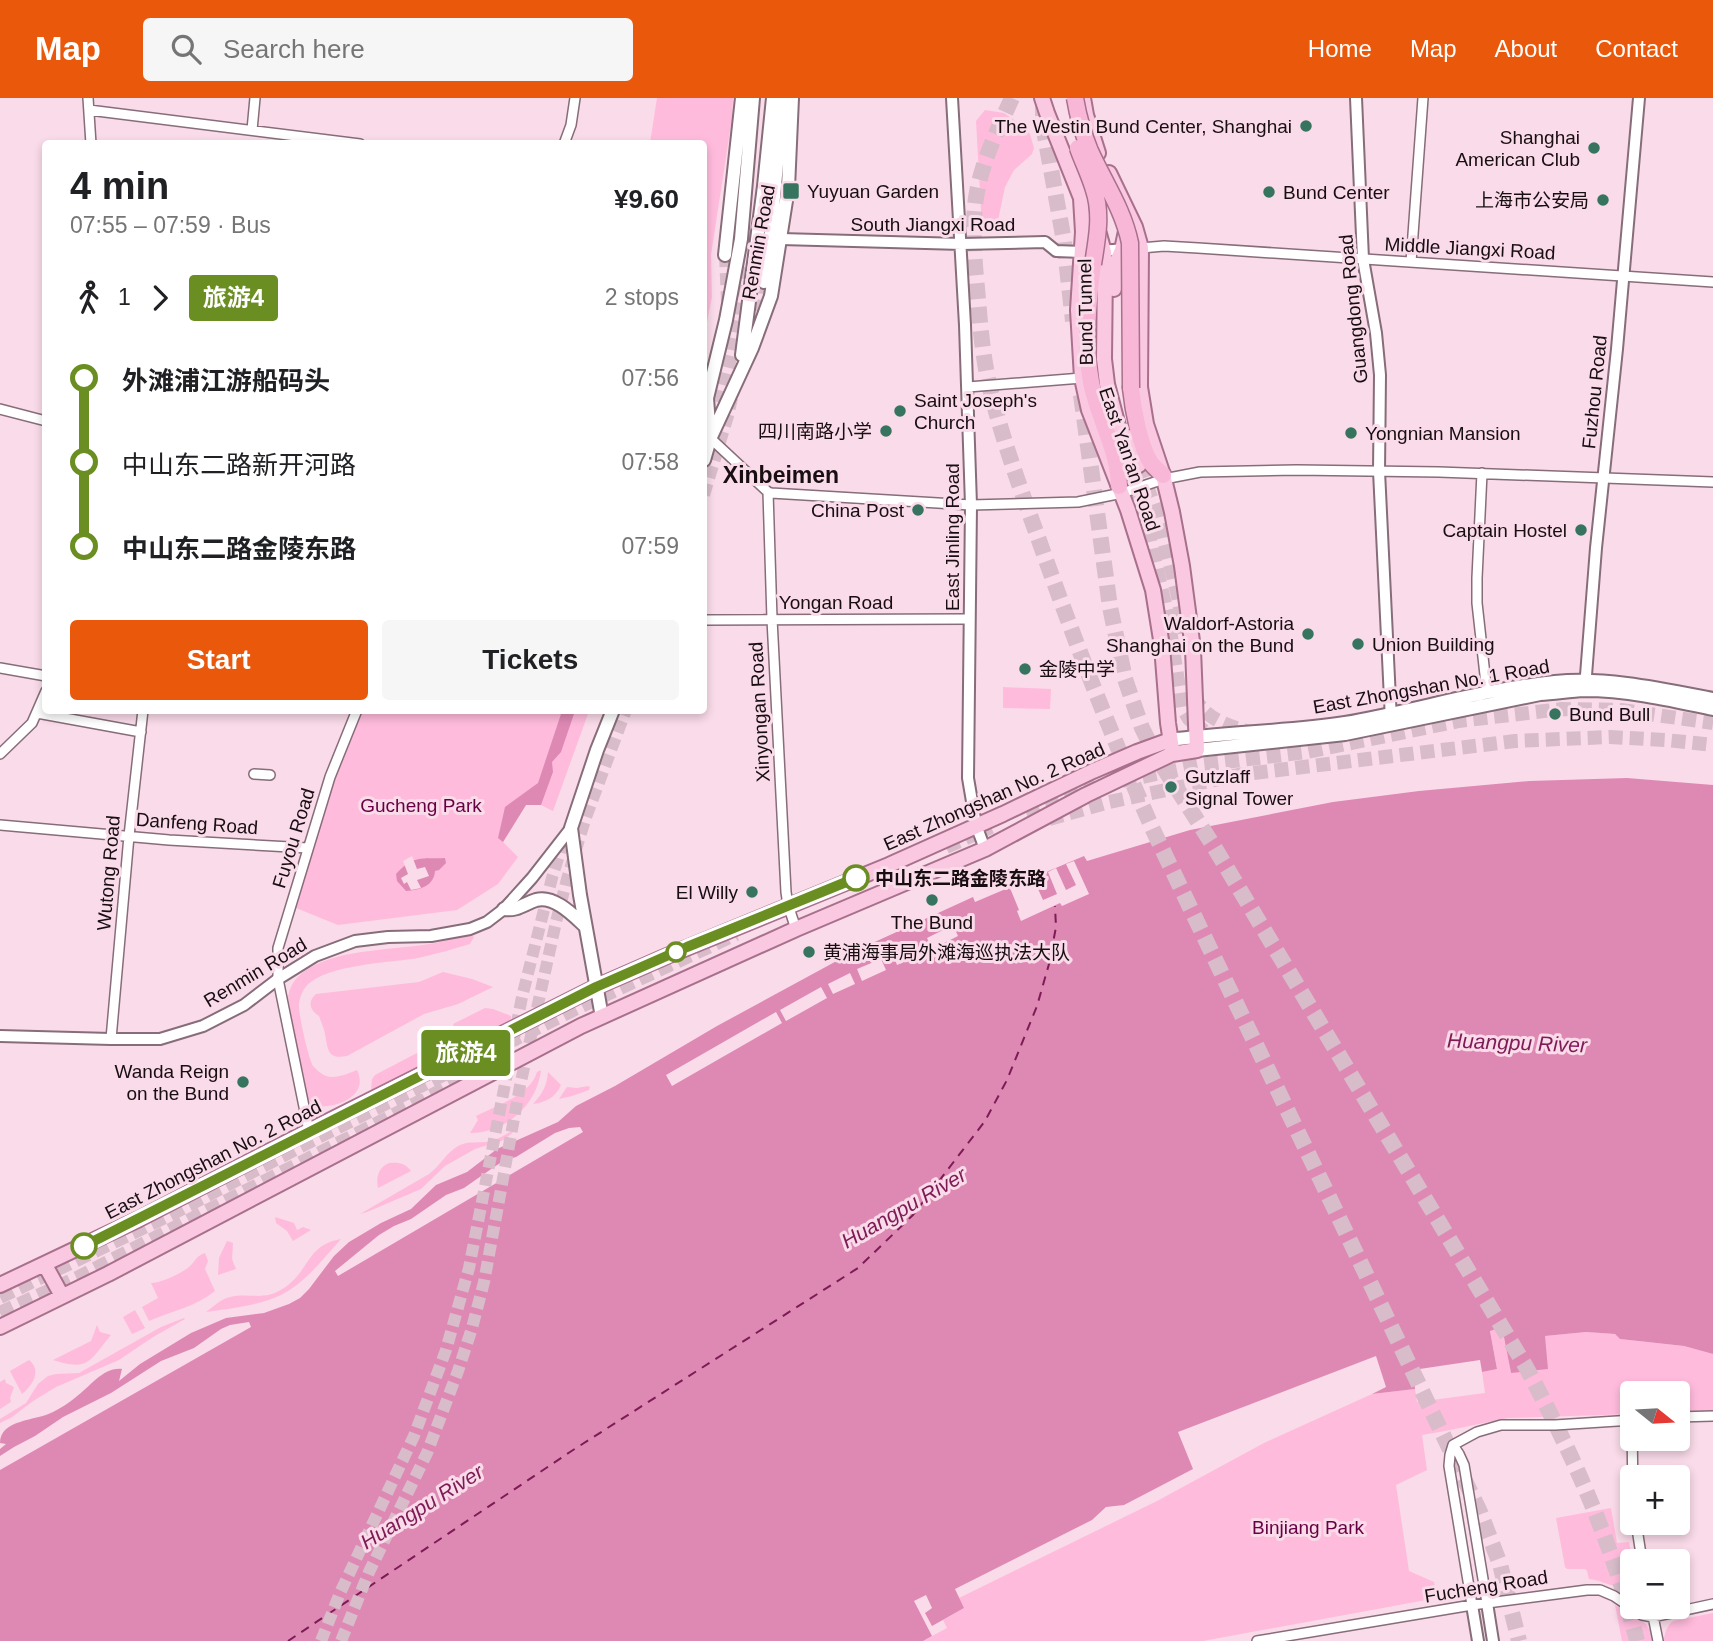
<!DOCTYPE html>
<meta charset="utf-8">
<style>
:root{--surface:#fff;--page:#f6f6f6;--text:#202124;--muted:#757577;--accent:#ea580c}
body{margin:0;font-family:Arial,"Noto Sans SC",sans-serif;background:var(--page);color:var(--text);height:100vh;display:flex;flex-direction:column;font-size:26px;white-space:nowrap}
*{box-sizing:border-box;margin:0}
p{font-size:23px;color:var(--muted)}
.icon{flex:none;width:38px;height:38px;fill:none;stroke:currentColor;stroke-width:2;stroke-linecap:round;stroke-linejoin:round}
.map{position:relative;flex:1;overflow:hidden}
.sheet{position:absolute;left:42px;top:42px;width:665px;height:574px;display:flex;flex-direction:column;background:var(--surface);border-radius:7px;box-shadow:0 4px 10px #0003}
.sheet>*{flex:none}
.badge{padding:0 14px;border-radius:5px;font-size:24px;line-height:46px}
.needle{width:46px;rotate:108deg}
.buttons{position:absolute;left:1620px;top:1283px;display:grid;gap:14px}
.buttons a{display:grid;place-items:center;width:70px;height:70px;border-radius:7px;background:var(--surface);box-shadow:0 4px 10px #0003;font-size:35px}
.map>.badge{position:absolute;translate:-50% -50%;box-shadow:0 0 0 4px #fff}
.legs{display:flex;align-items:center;gap:10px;height:77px;padding:0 28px;font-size:23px}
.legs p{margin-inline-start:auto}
.overview{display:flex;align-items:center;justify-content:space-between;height:119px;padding:0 28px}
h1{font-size:38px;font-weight:700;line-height:52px}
.button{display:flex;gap:14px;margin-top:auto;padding:14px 28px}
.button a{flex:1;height:80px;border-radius:7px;background:var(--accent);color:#fff;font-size:28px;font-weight:700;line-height:80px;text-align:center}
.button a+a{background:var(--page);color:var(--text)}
ul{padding:0 28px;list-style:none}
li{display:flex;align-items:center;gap:24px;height:84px;font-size:26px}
li i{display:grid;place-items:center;width:10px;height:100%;margin:0 9px;background:currentColor}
li i::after{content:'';width:18px;height:18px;margin:-9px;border:5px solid;border-radius:50%;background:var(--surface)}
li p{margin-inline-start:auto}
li:first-child i{background:linear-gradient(#0000 50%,currentColor 0)}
li:last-child i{background:linear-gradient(currentColor 50%,#0000 0)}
header{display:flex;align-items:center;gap:42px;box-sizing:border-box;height:98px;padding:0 35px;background:var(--accent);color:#fff}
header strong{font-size:33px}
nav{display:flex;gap:38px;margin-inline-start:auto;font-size:24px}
.search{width:490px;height:63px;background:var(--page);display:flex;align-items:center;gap:18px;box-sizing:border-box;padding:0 24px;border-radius:7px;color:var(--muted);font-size:26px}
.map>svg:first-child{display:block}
</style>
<header>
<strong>Map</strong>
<div class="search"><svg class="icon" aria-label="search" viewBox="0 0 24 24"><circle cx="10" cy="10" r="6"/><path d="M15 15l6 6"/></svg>Search here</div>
<nav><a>Home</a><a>Map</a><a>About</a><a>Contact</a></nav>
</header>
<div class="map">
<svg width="1713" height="1543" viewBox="0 0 1713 1543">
<rect width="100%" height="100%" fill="#fadbe9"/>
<!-- green -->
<path fill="#ffbbdc" d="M657 0H733L732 20 711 157 712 199 704 239V46L650 45Z
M985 12 1004 15 1024 29 1030 36 1034 50 1032 56 1014 72 1005 89 996 132 990 135 984 131 981 112 976 23Z
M1003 589 1051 591 1050 611 1003 610Z
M362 613H589L553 713 541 707H526L503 744 518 759 498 786 457 812 338 827 296 810 333 682Z
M468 835 474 839 470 846C453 851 436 856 418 860 390 865 323 866 305 890 302 893 300 900 299 905 298 915 308 959 313 968 316 971 321 976 326 978 336 981 347 976 357 972 370 999 334 1011 314 1008L305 997 288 899C289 896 289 892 291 889 308 855 372 853 405 849 426 847 448 844 468 835Z
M443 874 472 881 493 889 458 906 424 916 347 958C327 962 328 951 325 936 324 930 321 924 319 918 310 912 307 904 316 896L419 884Z
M485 910 493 911 511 918V924L371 992 372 981 375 977 457 934 453 926Z
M541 972C537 1007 506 1035 470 1035L478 1022 476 1018C495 1008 531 997 537 974Z
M548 974 561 987C555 1000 546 1004 533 1006 542 996 547 988 548 974Z
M588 988 590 989 589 992 572 998 559 1001 567 989 577 990Z
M518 1030 504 1042 475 1051 445 1068 421 1091 367 1114 360 1116 429 1076C440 1068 446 1055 458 1048 469 1042 480 1046 492 1043 501 1040 509 1034 518 1030Z
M389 1065C399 1064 405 1065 411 1073L378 1090C376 1079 378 1070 389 1065Z
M275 1119 294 1125 297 1132 303 1129 311 1132 293 1143 287 1133 276 1125Z
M341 1141C323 1161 305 1185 281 1197 258 1208 231 1210 206 1214 214 1208 221 1201 230 1199 250 1194 263 1204 284 1190 310 1173 306 1147 341 1141Z
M227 1143 233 1145 232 1161 236 1171 218 1177 219 1160Z
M205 1155 208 1163 205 1171 215 1193C195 1209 172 1213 149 1223L142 1209 158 1200 151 1185C162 1185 185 1174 192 1166 197 1160 197 1158 205 1155Z
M135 1212 145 1230 132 1236 123 1219Z
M184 1220 185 1221 153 1239 119 1262 56 1289 33 1303 12 1319 0 1325V1321L26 1305 38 1286 48 1278 56 1276 79 1275 161 1229Z
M97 1227 100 1234 111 1237C90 1262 89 1274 53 1262L91 1243Z
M1502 1229 1511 1275 1545 1238 1586 1234 1615 1236 1620 1241 1684 1248 1713 1256V1314L1678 1315V1295H1633V1316L1508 1320 1445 1333 1422 1337 1427 1372 1396 1387 1409 1473 1434 1484 1437 1500 1203 1543H923L947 1530 943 1522 964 1510 959 1500 1157 1403 1264 1345 1372 1296 1415 1291 1417 1304 1485 1295 1482 1274 1497 1271 1490 1232Z
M29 1262C42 1272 33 1287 22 1296L10 1273Z
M5 1281 6 1285 14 1289 10 1300 11 1304 0 1311V1284Z
M1611 1410 1617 1445 1629 1444 1633 1468V1486C1615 1494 1608 1483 1589 1481L1587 1473 1585 1471H1567L1565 1469 1556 1420Z
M1615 1507 1646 1526 1650 1533 1652 1543H1622Z
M1713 1515V1543H1664C1664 1535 1667 1528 1673 1523Z"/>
<!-- water -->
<path fill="#de89b4" d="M562 613H575L561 654 552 664 553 674 541 707H526L503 744 498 740 505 709 538 685Z
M1627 680 1713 687V1256L1684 1248 1620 1241 1615 1236 1586 1234 1545 1238 1548 1271 1511 1275 1502 1229 1490 1233 1497 1271 1482 1274 1480 1262 1413 1272 1415 1291 1372 1296 1386 1289 1376 1258 1178 1334 1193 1371 1124 1407 1106 1409 1092 1422 955 1491 964 1510 932 1528 925 1515 932 1510 926 1497 914 1503 932 1538 923 1543H0V1351L6 1346 0 1345C0 1321 36 1323 53 1314 61 1310 69 1305 76 1299 90 1289 103 1269 122 1271L119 1283 140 1266 191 1235 226 1220 264 1215 289 1206 300 1200 309 1191 334 1158 349 1144 381 1125 411 1111 436 1087 467 1074 497 1051 558 1024 576 1008 615 988 717 928 855 853 973 799 975 804 1084 758 1087 763 1190 732 1333 704 1419 693 1530 683Z
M445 760 446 765 439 772 435 773C434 788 420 792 406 793L397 783 396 776C413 757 421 761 445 760Z"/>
<!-- pier -->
<path fill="#fadbe9" d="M412 758 417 771 425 769 429 778 417 782 421 790 411 792 407 784 404 786 401 780 408 776 403 763Z
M1074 763 1089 796 1062 808 1060 805 1021 823 1017 813 1019 812 1010 790 1033 780 1043 802 1057 796 1048 774 1056 770 1066 792 1076 787 1066 766Z
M953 827 958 838 932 851 927 840Z
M915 846 920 857 897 867 893 856Z
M881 861 886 872 862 883 857 871Z
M850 875 855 886 833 896 828 886Z
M821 889 827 900 786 923 780 912Z
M776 914 782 925 672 988 666 977Z
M580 1029 583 1034 338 1178 335 1173 379 1137 394 1128 411 1121 446 1097 464 1090 494 1069 505 1062 516 1059 555 1035 569 1030Z
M249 1224 251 1229 0 1372V1358L14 1349 35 1338 63 1319 111 1295 161 1263 194 1250 221 1231 230 1227Z"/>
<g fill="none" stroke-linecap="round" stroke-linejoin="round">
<!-- ferry -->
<path stroke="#7e1b56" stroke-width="2" stroke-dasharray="9 7" stroke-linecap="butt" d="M288 1543 570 1354 858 1170 913 1117 985 1023 1007 982 1037 908 1049 866 1056 829 1055 808"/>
<!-- secondary-tunnel -->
<path stroke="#d8bcc9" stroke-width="12" stroke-dasharray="12 6" stroke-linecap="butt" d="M725 157 727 203
M754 231 764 184
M715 322 732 256 748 169
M704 397 728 318 732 300
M321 1543 340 1495 414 1338 446 1252 469 1170 522 899 552 780 565 738
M341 1543 369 1474 427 1355 458 1273 472 1230 484 1184 520 988 556 824 567 781 585 722 626 612"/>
<!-- primary-tunnel -->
<path stroke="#d8bcc9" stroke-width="14" stroke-dasharray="14 7" stroke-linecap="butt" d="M1139 367 1158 418 1177 494 1185 535
M1129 370 1147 429 1168 519 1182 609 1189 621 1204 633
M1194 597C1203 621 1230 629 1254 635
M1122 683 1200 667 1307 654 1459 623 1562 611 1621 612 1713 625
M1025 712 1067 696 1096 689
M1049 721 1109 704 1238 677 1515 643 1610 639 1666 642 1713 647
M946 749 991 729
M0 1199 169 1117 314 1041 579 909 736 836
M0 1215 79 1179 489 968"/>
<!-- trunk-tunnel -->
<path stroke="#d8bcc9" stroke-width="16" stroke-dasharray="16 8" stroke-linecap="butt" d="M1012 0C998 31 981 65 976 100 972 129 974 160 977 190 980 223 982 257 990 290 1004 349 1026 405 1046 462 1079 554 1114 644 1154 734L1480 1414 1500 1466 1519 1543
M1043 2V27L1064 143 1073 223
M1081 297 1110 509 1125 581 1142 630 1156 658 1213 747 1526 1269C1573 1356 1613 1446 1637 1543"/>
<defs>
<path id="minor" d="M88 0 91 46
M89 12 360 46
M252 32 255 0
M564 46 571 27 575 0
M1141 150 1164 148 1198 150 1713 184
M1411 164 1423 0
M968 289 1082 280
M0 311 46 323
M707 337 768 394 771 395 971 407 1078 404 1122 395 1164 381 1200 374 1297 372 1439 374 1713 384
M1482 375 1477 480V505L1487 595
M768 394 772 521 786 794 788 807 796 831
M704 522 969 521
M0 570 46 578
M37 615 141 634
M0 656 32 625 46 593
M254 676 270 677
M0 727 169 742 308 750
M111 941 129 738 143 612
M309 1033 278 881V850L330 679 357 612
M1678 1319 1713 1318
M1632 1322 1633 1405
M1453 1347 1477 1334 1501 1327H1555L1633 1322
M1453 1347 1459 1356 1464 1367 1487 1505
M1453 1347 1450 1357 1449 1368 1472 1507
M1636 1424 1642 1463
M1651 1508 1658 1543
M1257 1543 1472 1507 1587 1492H1600L1614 1498 1642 1517 1653 1519 1713 1506"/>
<path id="tertiary" d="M952 0 965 227 971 407 968 680 976 727 985 751
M1356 0 1363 161 1376 235 1380 277 1379 373 1391 622
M781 141 962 146 1045 144 1056 153 1082 154 1128 151
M1585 590 1596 450 1617 251 1639 0
M0 938 111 941H160L203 928 244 907 278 881 315 858 355 843 388 839 431 838 470 831 487 824 504 811 532 780 571 730
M1487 1505 1493 1543
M1472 1507 1478 1543"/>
<path id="secondary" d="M725 157 742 0
M764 184 771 132 783 0
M742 257 764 88 773 0
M710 341 707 300 726 222 741 141 753 0
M704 362 710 341 752 250 771 198 788 90 792 0
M1170 642C1228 634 1287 634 1345 625 1415 613 1484 591 1555 584 1608 579 1661 591 1713 601
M1197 652 1345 636 1540 596C1555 595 1569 593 1584 592 1627 592 1671 602 1713 611
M504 811C517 813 524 806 536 802 554 797 573 817 585 828
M602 919 580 797 571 730 597 652 613 612"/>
<path id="primary" d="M1042 0 1047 15 1081 100 1083 134 1078 212 1082 280 1089 312 1128 412 1153 492 1162 548 1168 625 1172 651
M1083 0 1086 17 1098 55
M1099 136 1104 154 1105 168 1104 261 1107 286 1129 370
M1114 191 1116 166 1122 152 1126 133
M1128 339 1139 367
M45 1167 62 1198
M0 1187 139 1121 309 1033 596 889 667 858 889 767 1003 716 1093 673 1137 654 1170 642
M0 1229 108 1176 581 928 796 831 985 751 1086 697 1172 656 1197 652 1193 551 1182 468 1172 414 1163 377 1146 326 1140 289 1141 150 1135 129 1109 75"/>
<path id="trunk" d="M1093 166C1088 204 1084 246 1091 284 1098 320 1118 351 1119 388
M1131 290C1133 310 1140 349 1151 365 1154 369 1159 373 1163 377"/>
</defs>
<!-- minor casing -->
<use href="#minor" stroke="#876d79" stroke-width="12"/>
<!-- tertiary casing -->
<use href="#tertiary" stroke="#876d79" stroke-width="14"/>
<!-- secondary casing -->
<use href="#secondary" stroke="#876d79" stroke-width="16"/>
<!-- primary casing -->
<use href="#primary" stroke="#a8708c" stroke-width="18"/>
<!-- trunk casing -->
<use href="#trunk" stroke="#a8708c" stroke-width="19"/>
<!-- minor -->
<use href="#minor" stroke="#fff" stroke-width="9"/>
<!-- tertiary -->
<use href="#tertiary" stroke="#fff" stroke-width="10"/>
<!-- secondary -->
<use href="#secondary" stroke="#fff" stroke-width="12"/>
<!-- primary -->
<use href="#primary" stroke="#fac9e1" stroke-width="14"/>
<!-- trunk -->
<use href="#trunk" stroke="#f8b7d7" stroke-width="16"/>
<defs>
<path id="trunk-bridge" d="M1075 0C1078 18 1083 36 1090 53 1104 84 1123 111 1130 145L1131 290
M1078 50C1083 64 1090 78 1094 92 1102 116 1097 141 1093 166"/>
</defs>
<!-- trunk-bridge casing -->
<use href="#trunk-bridge" stroke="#a8708c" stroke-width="19" stroke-linecap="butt"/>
<!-- trunk-bridge -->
<use href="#trunk-bridge" stroke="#f8b7d7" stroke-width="16"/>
</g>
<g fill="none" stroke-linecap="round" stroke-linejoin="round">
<defs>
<path id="line-1" d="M84 1148 596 889 687 849 856 780"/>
</defs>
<!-- line-1 casing -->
<use href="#line-1" stroke="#fff" stroke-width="16"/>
<!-- line-1 -->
<use href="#line-1" stroke="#6b8e23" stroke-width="10"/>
</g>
<!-- markers -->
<g fill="#37745f" stroke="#fadbe9" stroke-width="2.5">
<circle cx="1306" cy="28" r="7"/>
<circle cx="1594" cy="50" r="7"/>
<rect x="782" y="84" width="18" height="18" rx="3.5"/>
<circle cx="1269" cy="94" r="7"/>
<circle cx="1603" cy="102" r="7"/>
<circle cx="900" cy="313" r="7"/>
<circle cx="886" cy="333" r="7"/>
<circle cx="1351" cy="335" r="7"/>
<circle cx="918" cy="412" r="7"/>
<circle cx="1581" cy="432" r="7"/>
<circle cx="1308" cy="536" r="7"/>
<circle cx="1358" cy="546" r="7"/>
<circle cx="1025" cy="571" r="7"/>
<circle cx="1555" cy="616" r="7"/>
<circle cx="1171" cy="689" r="7"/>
<circle cx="752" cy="794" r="7"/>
<circle cx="932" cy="802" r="7"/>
<circle cx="809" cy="854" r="7"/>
<circle cx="243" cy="984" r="7"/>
</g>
<g fill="#fff" stroke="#6b8e23" stroke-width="3.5">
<circle cx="856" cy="780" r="12"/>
<circle cx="676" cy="854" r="9"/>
<circle cx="84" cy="1148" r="12"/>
</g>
<g text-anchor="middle" stroke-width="6" stroke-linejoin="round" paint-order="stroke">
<!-- poi labels -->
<g font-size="19" fill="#180e12" stroke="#fadbe9" text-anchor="end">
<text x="1292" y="35">The Westin Bund Center, Shanghai</text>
<text x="1580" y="46">Shanghai<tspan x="1580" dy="22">American Club</tspan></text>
<text x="807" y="100" text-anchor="start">Yuyuan Garden</text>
<text x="1283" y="101" text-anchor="start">Bund Center</text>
<text x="1589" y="109">上海市公安局</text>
<text x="914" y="309" text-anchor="start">Saint Joseph's<tspan x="914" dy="22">Church</tspan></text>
<text x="872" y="340">四川南路小学</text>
<text x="1365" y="342" text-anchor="start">Yongnian Mansion</text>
<text x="904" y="419">China Post</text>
<text x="1567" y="439">Captain Hostel</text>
<text x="1294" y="532">Waldorf-Astoria<tspan x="1294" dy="22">Shanghai on the Bund</tspan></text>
<text x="1372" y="553" text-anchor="start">Union Building</text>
<text x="1039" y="578" text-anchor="start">金陵中学</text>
<text x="1569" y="623" text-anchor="start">Bund Bull</text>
<text x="1185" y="685" text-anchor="start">Gutzlaff<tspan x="1185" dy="22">Signal Tower</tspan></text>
<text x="738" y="801">El Willy</text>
<text x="932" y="831" text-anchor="middle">The Bund</text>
<text x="823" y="861" text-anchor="start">黄浦海事局外滩海巡执法大队</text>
<text x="229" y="980">Wanda Reign<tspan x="229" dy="22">on the Bund</tspan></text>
</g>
<!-- street labels -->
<g font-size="19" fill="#180e12" stroke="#fadbe9">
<text x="933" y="133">South Jiangxi Road</text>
<text transform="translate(758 144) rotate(-80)" y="7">Renmin Road</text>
<text transform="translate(1470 150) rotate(3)" y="7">Middle Jiangxi Road</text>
<text transform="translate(1353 211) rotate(-96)" y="7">Guangdong Road</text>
<text transform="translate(1085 214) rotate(-91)" y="7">Bund Tunnel</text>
<text transform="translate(1594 294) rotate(-84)" y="7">Fuzhou Road</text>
<text transform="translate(1130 361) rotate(71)" y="7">East Yan'an Road</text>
<text transform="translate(952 439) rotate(-90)" y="7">East Jinling Road</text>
<text x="836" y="511">Yongan Road</text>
<text transform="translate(1431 588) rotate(-10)" y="7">East Zhongshan No. 1 Road</text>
<text transform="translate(759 614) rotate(-93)" y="7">Xinyongan Road</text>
<text transform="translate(994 698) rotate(-24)" y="7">East Zhongshan No. 2 Road</text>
<text transform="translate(197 725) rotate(4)" y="7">Danfeng Road</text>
<text transform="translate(293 740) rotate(-73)" y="7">Fuyou Road</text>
<text transform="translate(108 775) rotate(-85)" y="7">Wutong Road</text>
<text transform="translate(255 874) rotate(-31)" y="7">Renmin Road</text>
<text transform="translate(213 1061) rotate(-27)" y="7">East Zhongshan No. 2 Road</text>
<text transform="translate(1486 1488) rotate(-9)" y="7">Fucheng Road</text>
</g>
<!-- park labels -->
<g font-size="19" fill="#670043" stroke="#fadbe9">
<text x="421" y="714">Gucheng Park</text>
<text x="1308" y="1436">Binjiang Park</text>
</g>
<!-- stop labels -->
<g font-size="19" font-weight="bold" fill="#180e12" stroke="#fadbe9" text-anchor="start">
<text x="875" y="787">中山东二路金陵东路</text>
</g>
<!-- water labels -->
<g font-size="21" font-style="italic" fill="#7e1b56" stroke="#fadbe9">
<text transform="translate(1517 945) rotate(2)" y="7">Huangpu River</text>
<text transform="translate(904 1110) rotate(-30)" y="7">Huangpu River</text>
<text transform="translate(422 1409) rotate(-32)" y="7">Huangpu River</text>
</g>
<!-- quarter labels -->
<g font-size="23" font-weight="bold" fill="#180e12" stroke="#fadbe9">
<text x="781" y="385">Xinbeimen</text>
</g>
</g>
</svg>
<div class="buttons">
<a><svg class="needle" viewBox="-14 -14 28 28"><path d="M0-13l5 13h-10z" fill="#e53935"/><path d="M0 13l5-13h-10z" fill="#757577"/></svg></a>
<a>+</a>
<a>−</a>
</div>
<b class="badge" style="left:466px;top:955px;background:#6b8e23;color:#fff">旅游4</b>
<section class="sheet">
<div class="overview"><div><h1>4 min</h1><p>07:55 – 07:59 · Bus</p></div><b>¥9.60</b></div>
<div class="legs"><svg class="icon" aria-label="walk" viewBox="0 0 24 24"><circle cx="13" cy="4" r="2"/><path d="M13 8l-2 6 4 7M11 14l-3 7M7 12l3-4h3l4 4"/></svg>1<svg class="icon" aria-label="forward" viewBox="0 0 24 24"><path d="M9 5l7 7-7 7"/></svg><b class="badge" style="background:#6b8e23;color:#fff">旅游4</b><p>2 stops</p></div>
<ul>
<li><i style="color:#6b8e23"></i><b>外滩浦江游船码头</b><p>07:56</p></li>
<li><i style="color:#6b8e23"></i><span>中山东二路新开河路</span><p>07:58</p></li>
<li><i style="color:#6b8e23"></i><b>中山东二路金陵东路</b><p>07:59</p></li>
</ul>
<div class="button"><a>Start</a><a>Tickets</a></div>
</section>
</div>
